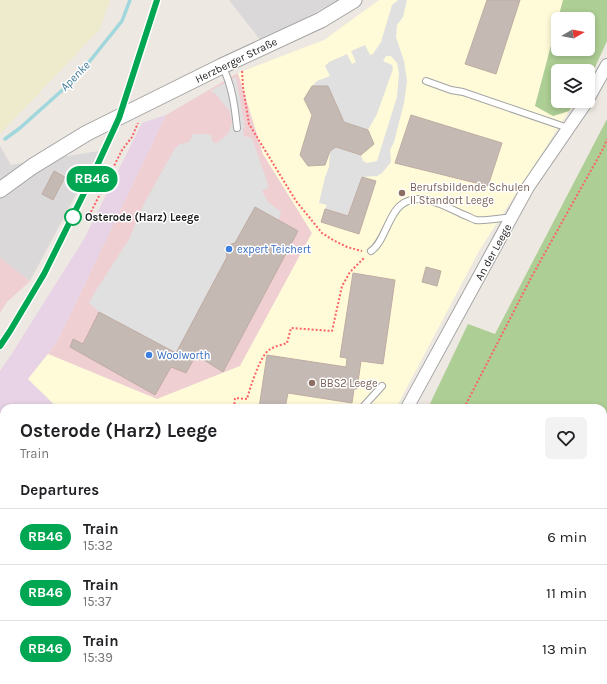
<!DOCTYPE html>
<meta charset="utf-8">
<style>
:root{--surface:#fff;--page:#f2f2f2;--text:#202124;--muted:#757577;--line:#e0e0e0}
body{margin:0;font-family:Karla,sans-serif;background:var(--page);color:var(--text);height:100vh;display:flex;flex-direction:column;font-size:15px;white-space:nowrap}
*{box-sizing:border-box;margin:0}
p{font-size:13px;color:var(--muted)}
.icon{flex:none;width:22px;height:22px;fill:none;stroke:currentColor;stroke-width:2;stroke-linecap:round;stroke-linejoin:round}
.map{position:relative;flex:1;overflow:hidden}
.sheet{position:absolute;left:0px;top:404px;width:607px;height:280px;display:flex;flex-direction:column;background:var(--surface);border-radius:12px 12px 0 0;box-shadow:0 2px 6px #0003}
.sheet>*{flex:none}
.badge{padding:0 8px;border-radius:13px;font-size:14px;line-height:26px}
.needle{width:26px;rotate:81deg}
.buttons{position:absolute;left:551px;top:12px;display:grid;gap:8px}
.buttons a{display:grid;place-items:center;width:44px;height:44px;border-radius:6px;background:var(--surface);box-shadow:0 2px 6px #0003;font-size:20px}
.map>.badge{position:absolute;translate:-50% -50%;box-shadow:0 0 0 2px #fff}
h2{padding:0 20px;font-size:15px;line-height:36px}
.round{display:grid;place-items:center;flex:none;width:42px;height:42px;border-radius:6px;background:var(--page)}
.head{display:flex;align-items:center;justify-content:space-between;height:68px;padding:0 20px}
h1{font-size:19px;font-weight:700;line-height:30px}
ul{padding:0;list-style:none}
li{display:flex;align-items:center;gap:12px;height:56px;padding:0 20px;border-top:1px solid var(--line)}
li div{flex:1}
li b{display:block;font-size:15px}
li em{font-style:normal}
li .badge{min-width:44px;font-weight:700;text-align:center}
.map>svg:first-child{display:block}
</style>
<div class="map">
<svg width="607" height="684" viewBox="0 0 607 684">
<rect width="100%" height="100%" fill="#ede8e1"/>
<!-- residential -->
<path fill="#dad8d9" d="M229 0H339L261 41Z
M0 146 11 165 99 151 30 281 0 258Z"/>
<!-- commercial -->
<path fill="#efcfd2" d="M238 73 263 154 312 233 240 366 157 399 48 354 57 342 166 115Z
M0 258 30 281 7 302 0 313Z"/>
<!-- industrial -->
<path fill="#e7d2e6" d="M166 115 57 342 28 379 57 408H4V680H283L287 684H0V371L11 355 84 239 142 123Z"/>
<!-- education -->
<path fill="#fffad8" d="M379 0H563L535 106 553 116 569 111 479 251 396 408H58L28 379 48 354 157 399 240 366 312 233 263 154 238 73 324 40Z"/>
<!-- farmland -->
<path fill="#edebcb" d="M0 0H110L99 30 0 134Z"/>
<!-- forest -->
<path fill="#adce94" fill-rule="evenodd" d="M563 0H607V41L595 67 588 79V71H558V101H575L569 111 553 116 535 106ZM558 19H588V49H558Z
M607 119V684H309L311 680H603V408H428L468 324 495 334Z"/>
<!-- parking -->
<path fill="#e0e0e0" d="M398 0H407L403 17 397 25 396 37 404 61 407 81 404 103 394 142 390 150 391 162 382 173 377 176 362 177 348 216 325 209 327 205 319 203 325 177 329 167 330 151 336 147 361 155 363 161 367 163 377 161 397 97 399 73 397 63 391 56H386L383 61 392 65 393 69 377 114 368 130 344 122 328 86H312L317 81 330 76 325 66 329 62 347 54 352 64 356 62 351 51 365 45 370 55 373 54 381 42 392 5Z
M236 77 245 128 243 129 244 136 252 138 269 187 262 191 268 202 281 212 279 220 255 207 235 243 225 246 227 257 176 353 99 312 89 303 95 292 129 239 145 202 175 148 180 144 189 142 193 134H207L211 135 213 142 216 143 224 138 229 132 232 123 230 112 216 94 210 91Z"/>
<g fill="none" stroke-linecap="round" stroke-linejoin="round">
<!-- stream -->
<path stroke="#a0d7dc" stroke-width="3.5" d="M5 139 20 128 77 77 122 21 130 0"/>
</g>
<!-- building -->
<path fill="#c5b9b4" stroke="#bfaca3" d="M487 0H520L496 74 465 64Z
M312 86H328L344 122 368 130 374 144 361 155 336 147 330 151 325 165 308 166 300 155 312 115 304 99Z
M411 115 502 143 488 186 395 163Z
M54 171 65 177 53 200 42 194Z
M362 177 376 181 359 234 321 222 325 209 348 216Z
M255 207 298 231 223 372 196 355 186 373 171 367 155 395 70 347 73 339 83 344 99 312 176 353 227 257 225 246 235 243Z
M426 267 441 271 437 286 422 282Z
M353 273 395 280 383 364 361 361 357 389H354L352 403 288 393 285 408H259L267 355 346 367 347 358 340 357Z
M4 482V494L0 491V487Z
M4 605V620L0 616V608Z
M81 680H177L173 684H78Z
M196 680H231L227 684H192Z"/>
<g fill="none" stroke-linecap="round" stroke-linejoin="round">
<defs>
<path id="service" d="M222 66C232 84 235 108 237 128
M426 81 451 90 463 92 568 128
M371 251C384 243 388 215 401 205 420 190 446 207 464 215 468 216 472 219 476 220 484 221 503 218 512 217
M362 408 382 386
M58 680 60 684"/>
<path id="minor" d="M588 99 607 65
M407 408 528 187 587 101
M287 684 289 680"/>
<path id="tertiary" d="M0 190 33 166 87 133 222 66 321 20 354 0"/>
</defs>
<!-- service casing -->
<use href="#service" stroke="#a3a3a3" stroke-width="8"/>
<!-- minor casing -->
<use href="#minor" stroke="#a3a3a3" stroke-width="14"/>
<!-- tertiary casing -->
<use href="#tertiary" stroke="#a3a3a3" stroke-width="17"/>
<!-- path -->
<path stroke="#fc6367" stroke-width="2" stroke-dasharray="2 2" stroke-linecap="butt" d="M242 71 243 87 249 124 296 201 322 233 333 240 347 247 362 251
M91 212 122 150 132 137 138 123
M234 408 235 398 247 399C250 388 260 356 269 350 274 346 282 345 287 343L291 328 332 331 342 286 350 272 365 257
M464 408 532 276 604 147 607 139
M329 680 330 684"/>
<!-- service -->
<use href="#service" stroke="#fff" stroke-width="6"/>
<!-- minor -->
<use href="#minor" stroke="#fff" stroke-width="12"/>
<!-- tertiary -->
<use href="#tertiary" stroke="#fff" stroke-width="15"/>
<defs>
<path id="rail" d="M0 346 10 331 56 250 91 181 119 118 157 0"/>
</defs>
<!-- rail casing -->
<use href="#rail" stroke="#6a6a6a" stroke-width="4.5"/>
<!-- rail -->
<use href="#rail" stroke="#fff" stroke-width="3" stroke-dasharray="9" stroke-linecap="butt"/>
</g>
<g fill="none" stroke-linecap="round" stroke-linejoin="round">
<defs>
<path id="line" d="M0 346 10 331 44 274 90 181 119 118 157 0"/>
</defs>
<!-- line casing -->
<use href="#line" stroke="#fff" stroke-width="9"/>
<!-- line -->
<use href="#line" stroke="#00a651" stroke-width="6"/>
</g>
<!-- markers -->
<g fill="#8d6e63" stroke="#fff" stroke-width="1.5">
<circle cx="402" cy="193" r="4"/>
<circle cx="312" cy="383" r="4"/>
</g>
<circle fill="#fff" stroke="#00a651" stroke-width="2" cx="73" cy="217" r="8"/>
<g fill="#3f7fe0" stroke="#fff" stroke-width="1.5">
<circle cx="229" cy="249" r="4"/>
<circle cx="149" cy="355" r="4"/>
</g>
<g text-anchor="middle" stroke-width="3" stroke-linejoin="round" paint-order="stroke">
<!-- street labels -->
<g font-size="11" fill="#1c1c1c" stroke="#fff">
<text transform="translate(236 60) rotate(-26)" y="4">Herzberger Straße</text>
<text transform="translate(493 252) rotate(-61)" y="4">An der Leege</text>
</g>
<!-- education labels -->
<g font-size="11" fill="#785e54" stroke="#fff" text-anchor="start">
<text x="410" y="191">Berufsbildende Schulen<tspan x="410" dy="13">II Standort Leege</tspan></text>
<text x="320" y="387">BBS2 Leege</text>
</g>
<!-- stop labels -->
<g font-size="11" font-weight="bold" fill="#1c1c1c" stroke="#fff" text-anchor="start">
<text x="85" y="221">Osterode (Harz) Leege</text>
</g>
<!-- shop labels -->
<g font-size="11" fill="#366cbe" stroke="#fff" text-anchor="start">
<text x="237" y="253">expert Teichert</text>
<text x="157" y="359">Woolworth</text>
</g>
<!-- water labels -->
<g font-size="12" font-style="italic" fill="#427b9c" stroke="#fff">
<text transform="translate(75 76) rotate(-46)" y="4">Apenke</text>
</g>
</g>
</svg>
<div class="buttons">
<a><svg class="needle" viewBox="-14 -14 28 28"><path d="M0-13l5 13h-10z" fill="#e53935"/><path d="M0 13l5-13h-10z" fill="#757577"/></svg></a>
<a><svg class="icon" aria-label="layers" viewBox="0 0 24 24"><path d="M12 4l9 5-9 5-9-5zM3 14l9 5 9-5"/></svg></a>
</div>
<b class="badge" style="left:92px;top:179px;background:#00a651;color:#fff">RB46</b>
<section class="sheet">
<div class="head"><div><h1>Osterode (Harz) Leege</h1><p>Train</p></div><a class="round"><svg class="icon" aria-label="heart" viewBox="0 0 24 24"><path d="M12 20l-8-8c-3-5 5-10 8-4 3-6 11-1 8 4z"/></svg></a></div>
<h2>Departures</h2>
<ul>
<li><span class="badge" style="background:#00a651;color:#fff">RB46</span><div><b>Train</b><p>15:32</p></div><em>6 min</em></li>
<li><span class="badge" style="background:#00a651;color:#fff">RB46</span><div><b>Train</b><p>15:37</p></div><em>11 min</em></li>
<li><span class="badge" style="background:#00a651;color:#fff">RB46</span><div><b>Train</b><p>15:39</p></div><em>13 min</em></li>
</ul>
</section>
</div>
